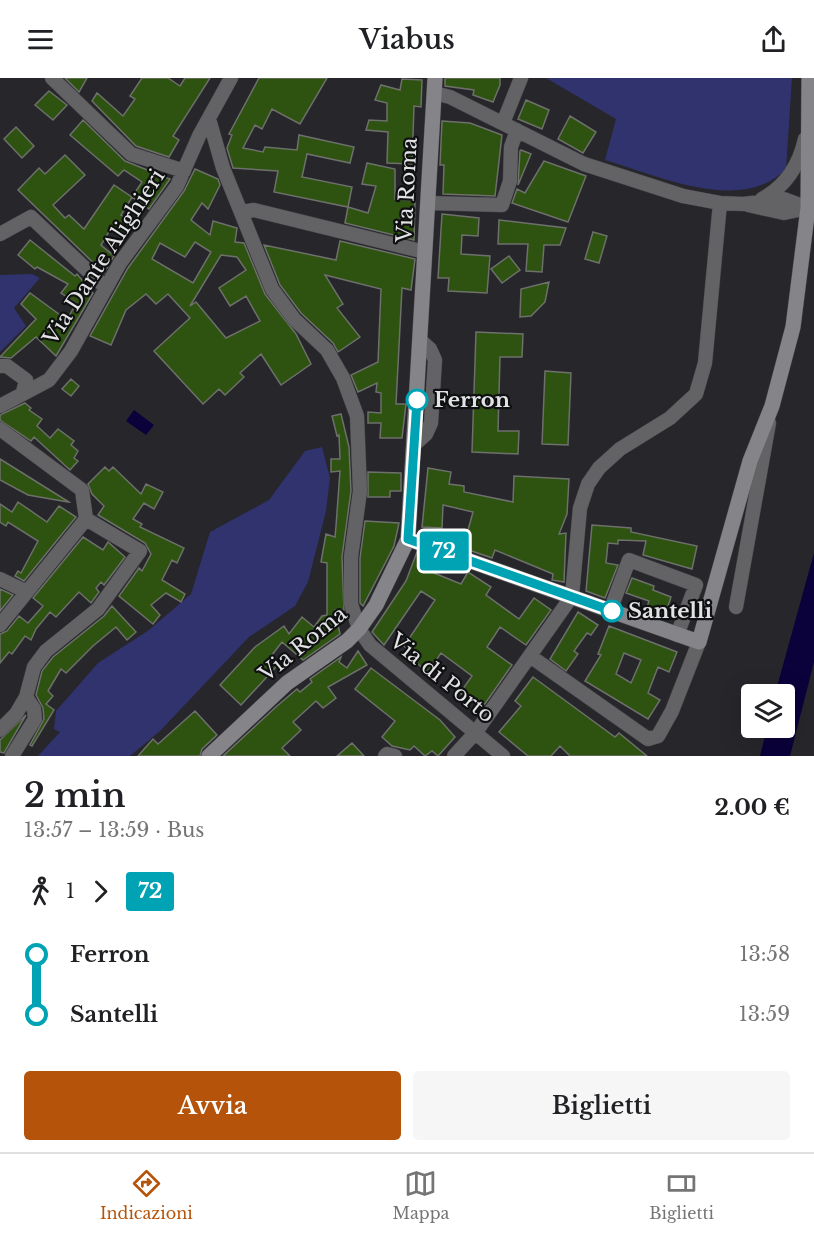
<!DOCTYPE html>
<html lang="it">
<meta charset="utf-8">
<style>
:root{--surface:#fff;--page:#f6f6f6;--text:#202124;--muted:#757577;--line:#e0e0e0;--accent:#b45309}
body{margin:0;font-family:"Libre Baskerville",serif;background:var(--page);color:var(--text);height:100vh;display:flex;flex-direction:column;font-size:22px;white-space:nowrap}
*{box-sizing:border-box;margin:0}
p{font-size:20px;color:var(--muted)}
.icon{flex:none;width:33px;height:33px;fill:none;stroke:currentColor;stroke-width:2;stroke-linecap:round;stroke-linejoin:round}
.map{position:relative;height:678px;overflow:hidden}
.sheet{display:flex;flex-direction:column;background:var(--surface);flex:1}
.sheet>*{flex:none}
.badge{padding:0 12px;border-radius:4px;font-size:21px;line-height:39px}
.buttons{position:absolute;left:741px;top:606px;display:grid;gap:12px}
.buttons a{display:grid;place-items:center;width:54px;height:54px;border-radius:6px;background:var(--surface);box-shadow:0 6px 24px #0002;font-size:30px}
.map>.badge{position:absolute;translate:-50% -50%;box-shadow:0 0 0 3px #fff}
.legs{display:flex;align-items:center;gap:9px;height:66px;padding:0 24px;font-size:20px}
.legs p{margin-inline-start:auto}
.headline{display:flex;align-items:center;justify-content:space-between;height:102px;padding:0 24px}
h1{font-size:33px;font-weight:600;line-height:45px}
.button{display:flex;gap:12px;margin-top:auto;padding:12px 24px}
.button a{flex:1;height:69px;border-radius:6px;background:var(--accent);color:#fff;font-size:24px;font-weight:600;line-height:69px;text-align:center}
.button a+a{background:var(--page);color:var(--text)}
ul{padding:0 24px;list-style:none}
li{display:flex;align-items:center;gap:21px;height:60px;font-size:22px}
li i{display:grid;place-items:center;width:9px;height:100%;margin:0 8px;background:currentColor}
li i::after{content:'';width:15px;height:15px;margin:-8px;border:4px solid;border-radius:50%;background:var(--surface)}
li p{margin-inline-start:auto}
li:first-child i{background:linear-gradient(#0000 50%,currentColor 0)}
li:last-child i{background:linear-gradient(currentColor 50%,#0000 0)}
header{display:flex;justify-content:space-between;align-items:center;height:78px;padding:0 24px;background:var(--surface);font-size:27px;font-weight:600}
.menu{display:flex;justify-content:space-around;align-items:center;height:84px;border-top:2px solid var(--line);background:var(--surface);font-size:16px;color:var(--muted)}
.menu a{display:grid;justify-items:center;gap:3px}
.menu .current{color:var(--accent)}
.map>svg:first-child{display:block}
</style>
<header><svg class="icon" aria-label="menu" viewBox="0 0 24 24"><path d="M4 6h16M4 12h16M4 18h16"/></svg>Viabus<svg class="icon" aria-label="share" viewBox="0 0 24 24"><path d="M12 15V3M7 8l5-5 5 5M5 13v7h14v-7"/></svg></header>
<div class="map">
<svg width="814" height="678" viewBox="0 0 814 678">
<rect width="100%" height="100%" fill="#26262b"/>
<!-- green -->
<path fill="#30336e" d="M546 0H792L786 91C741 137 657 97 605 82L616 41Z
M32 196 40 200 14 230 26 248 0 274V197Z
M322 369 330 400 326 433 308 504 295 528 249 559 160 653 130 678H38L60 654 54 651 56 633 98 585 149 552 191 516 210 454 269 422 305 373Z"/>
<!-- water -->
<path fill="#0b013b" d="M134 332 154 347 146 357 126 343Z
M814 475V584L790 678H760L767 650H784V616H775Z"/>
<!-- building -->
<path fill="#2e5210" stroke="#6d706b" stroke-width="1.5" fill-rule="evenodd" d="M65 0H87L79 14Z
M142 0H168L180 8 185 0H210L173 58 179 62 169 79 136 68 92 23 97 15 123 38 135 21 130 18Z
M259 0H327L300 46 272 31 262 51 255 47 243 70 263 74 265 69 297 72 299 57 354 69 350 85 307 76 302 99 352 109 348 129 274 114 278 93 233 90 227 70 232 57 229 56Z
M445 0H500V7L493 24 473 17 474 12 445 8Z
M402 1 422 2 421 29 414 28 412 86 387 85 388 54 366 52 369 42 387 43V25L375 22 381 7 400 12Z
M49 13 67 27 53 42 35 27Z
M526 22 549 32 542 51 518 41Z
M570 38 596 54 583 75 558 61Z
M83 42 125 83 170 101 149 131 132 119 121 137 133 145 123 161 110 152 101 167 114 178 104 195 18 112 39 90 45 96 65 77 85 97 53 127 65 140 69 137 84 151 114 107 132 119 142 104 124 92 118 98 70 57Z
M442 43 470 45 502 57 495 118 443 116 444 87H440Z
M16 49 34 68 22 80 4 61Z
M521 72 531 76 518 107 520 73Z
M544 83 586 98 568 144 512 125 517 111 525 115Z
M367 85 395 91V121L415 123 414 162 345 145 348 129 368 135 376 108 362 106Z
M195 91 218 101 220 107 208 131 202 125 191 142 210 157 213 143 237 150 235 164 244 165 265 216 296 256 311 286 281 307 261 276 240 295 244 299 225 317 219 311 203 326 154 273 190 240 168 216 156 226 146 216 126 232 111 267 90 258 128 190 184 113ZM195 164 211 174 193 205 152 181 160 165 185 179ZM221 177 237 179 246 192 219 210 230 228 246 218 260 243 226 260 196 224 190 228Z
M442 136 479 140 478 158 462 157 461 176 490 178 487 215 448 213 449 200H438Z
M499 142 566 150 560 167H544L542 194 526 193 528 166H498Z
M593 154 607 158 599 185 585 181Z
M30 162 75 198 77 196 93 215 56 278 36 259 11 280 0 279 36 241 21 226 30 215 67 242 76 225 61 215 68 206 37 189 35 191 18 177Z
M340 163 415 181 411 212 402 210 396 326H406L402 360H380L381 345H368V334L381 335V315L376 314 377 305 358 314 351 297 378 284 381 211 325 197 343 226 337 230 360 259 338 274 333 265 301 235 280 207 264 167 336 182Z
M509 178 520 192 502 205 491 191Z
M549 204 545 224 531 238 520 239 521 211Z
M476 254 523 256 522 279H500L498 353H519L518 376 472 374Z
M545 293 571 295 568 367 542 366Z
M71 301 79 308 71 318 62 311Z
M25 325 31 330 29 332 42 341 37 348 50 360 58 351 74 363 71 367 78 373 74 380 78 383 70 392 34 359 31 363 0 342V337Z
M341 336 349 369 351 413 342 479 344 532H335L340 556 303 582 282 564 268 582 276 589 241 627 220 607 255 569 284 548 289 556 302 539 314 549 322 538 327 537V485L321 484 326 456 335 459 336 448 340 393 331 394V381H340L339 357 337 358 332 338Z
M0 381 69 424H68L28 417 0 402Z
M105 389 109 393 113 389 141 416 146 406 163 414 154 431 144 425 133 441 142 446 140 449 184 470 177 485 172 482 162 502 185 516 181 524 166 515 151 527 160 537 153 546 119 518 139 490 142 493 151 476 145 465 98 437 104 428 92 416 88 406Z
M428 390 451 394 449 406 464 408V414L513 424 514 398 569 401 567 436 559 456 566 455 564 504 552 502 553 496 495 472 492 480 463 470 473 434 443 427 442 450 422 449Z
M368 394 401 395V413H390V419H368Z
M18 424 47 444 59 428 76 439 24 503 15 498 18 493 21 495 38 463 8 444 6 448 0 444V426L12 434Z
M365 443 399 445 394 468 363 528 360 525V480Z
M592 447 631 450V454L697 468 692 491 643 477 646 463 618 462V466L608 465 606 485 618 487 605 520 586 513Z
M83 459 103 472 108 464 125 479 104 507 101 504 96 510 99 514 91 525 79 514 56 539 50 534 36 551 31 562 25 558 12 576 9 574 0 585V556L7 553 19 538 28 545 43 528 33 520Z
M417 474 439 482 434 495 461 506 468 494 491 509 486 517 519 541 534 520 551 532 526 567 500 549 487 569 512 587 482 630 460 615 472 598 441 575 428 594 413 582 416 578 404 568 435 522 421 513 384 567 372 554 406 503Z
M632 500 654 508 653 512 671 519 664 541 645 535 649 523 626 515Z
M0 511 13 517 0 533Z
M112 528 136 554 127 562 116 549 93 568 66 595 61 591 48 613 53 618 46 626 54 632 32 668 30 667 44 641 43 630 36 617 42 593 53 579 104 538Z
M578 534 598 547 591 557 587 555 574 573 578 576 566 593 550 581Z
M609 548 677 574 669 594 658 589 648 615 660 622 648 641 585 603 601 577 598 576ZM624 575 641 582 631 605 616 596Z
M358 573 367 587 328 609 336 620 323 630 316 623 293 644 301 652 282 670 290 678H223L277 628 297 611 300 614 312 604 310 601 341 579 339 584 347 590Z
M371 590 440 642 455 659 438 678 432 673 425 678 414 668 410 672 392 668 382 659 395 643 355 611Z
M533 599 615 659 619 655 647 678H570L560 668 551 678H528L499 654 521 628 515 623Z
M195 633 217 657 202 671 200 678H138L153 661 158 666Z
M26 637 4 675 0 674V662Z
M352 665 364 678H337Z"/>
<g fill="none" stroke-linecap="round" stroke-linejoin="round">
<defs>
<path id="minor" d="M52 0 131 76 184 93
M434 15 450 19 584 86 683 118 720 125 743 126 784 121 808 130
M209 41 223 90 272 211 294 241 327 272 343 300 357 338 360 413 351 479V526L359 551 370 567 503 678
M503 45 521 0
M762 121C786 108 799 88 805 61
M428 125 502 127 510 103 511 69 517 52
M748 127 784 135 808 130
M242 134 254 132 425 174
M0 156 31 139 106 210
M0 288H7L26 302 23 314
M0 328 49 302 71 273 120 185 177 108 199 58 231 0
M0 351 82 412 86 441
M415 366 426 356 431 345 435 282 430 271 420 262
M0 501 27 514
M736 529 769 345
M610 533 629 482 696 507 677 557
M0 547 86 441
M530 578 648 661 658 658 672 633 699 564
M0 652 16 636 26 619 34 589 46 573 98 531 140 473 86 441
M12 678 35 641 34 631 26 619
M385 678 387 676 395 678
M454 678 476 654 572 518 580 430 588 406 599 390 620 371 670 340 696 316 705 285 720 125"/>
<path id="secondary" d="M408 461 699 564 750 383 772 328 793 249 808 130 809 0
M209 678 287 605 347 563 359 551 376 527 408 461 435 0"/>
</defs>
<!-- minor casing -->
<use href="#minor" stroke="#444449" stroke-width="15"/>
<!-- secondary casing -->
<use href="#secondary" stroke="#444449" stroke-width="16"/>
<!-- minor -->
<use href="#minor" stroke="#636366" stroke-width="14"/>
<!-- secondary -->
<use href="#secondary" stroke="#858589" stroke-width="15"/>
</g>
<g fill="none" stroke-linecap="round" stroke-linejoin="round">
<defs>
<path id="line-1" d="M417 322 408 461 612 533"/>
</defs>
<!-- line-1 casing -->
<use href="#line-1" stroke="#fff" stroke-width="14"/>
<!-- line-1 -->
<use href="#line-1" stroke="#00a3b4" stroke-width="9"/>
</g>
<!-- markers -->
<g fill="#fff" stroke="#00a3b4" stroke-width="3">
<circle cx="417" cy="322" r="10"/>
<circle cx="612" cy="533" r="10"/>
</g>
<g text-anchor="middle" stroke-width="4.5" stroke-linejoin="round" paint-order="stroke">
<!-- street labels -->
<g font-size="21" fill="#e3e3e6" stroke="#0f1011">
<text transform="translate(407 112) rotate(-87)" y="7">Via Roma</text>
<text transform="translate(104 179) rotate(-57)" y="7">Via Dante Alighieri</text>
<text transform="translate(303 566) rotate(-39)" y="7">Via Roma</text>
<text transform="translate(442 600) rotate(39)" y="7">Via di Porto</text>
</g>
<!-- stop labels -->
<g font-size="21" font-weight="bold" fill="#e3e3e6" stroke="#0f1011" text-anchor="start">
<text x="434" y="329">Ferron</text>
<text x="628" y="540">Santelli</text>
</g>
</g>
</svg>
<div class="buttons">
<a><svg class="icon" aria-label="layers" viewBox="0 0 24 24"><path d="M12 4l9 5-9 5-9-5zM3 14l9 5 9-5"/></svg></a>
</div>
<b class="badge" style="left:444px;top:473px;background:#00a3b4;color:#fff">72</b>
</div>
<section class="sheet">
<div class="headline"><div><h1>2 min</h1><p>13:57 – 13:59 · Bus</p></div><b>2.00 €</b></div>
<div class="legs"><svg class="icon" aria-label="walk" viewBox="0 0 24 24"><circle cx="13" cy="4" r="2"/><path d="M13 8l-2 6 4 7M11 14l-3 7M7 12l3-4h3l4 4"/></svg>1<svg class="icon" aria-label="forward" viewBox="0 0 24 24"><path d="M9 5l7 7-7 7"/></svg><b class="badge" style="background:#00a3b4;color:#fff">72</b></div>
<ul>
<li><i style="color:#00a3b4"></i><b>Ferron</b><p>13:58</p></li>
<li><i style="color:#00a3b4"></i><b>Santelli</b><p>13:59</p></li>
</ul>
<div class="button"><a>Avvia</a><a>Biglietti</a></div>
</section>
<nav class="menu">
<a class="current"><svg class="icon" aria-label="directions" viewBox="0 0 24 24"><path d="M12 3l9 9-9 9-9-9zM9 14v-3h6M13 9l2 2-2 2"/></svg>Indicazioni</a>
<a><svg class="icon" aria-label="map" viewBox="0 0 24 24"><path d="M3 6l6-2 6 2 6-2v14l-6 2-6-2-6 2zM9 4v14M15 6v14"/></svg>Mappa</a>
<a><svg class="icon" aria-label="tickets" viewBox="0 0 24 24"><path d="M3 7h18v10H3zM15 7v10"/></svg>Biglietti</a>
</nav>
